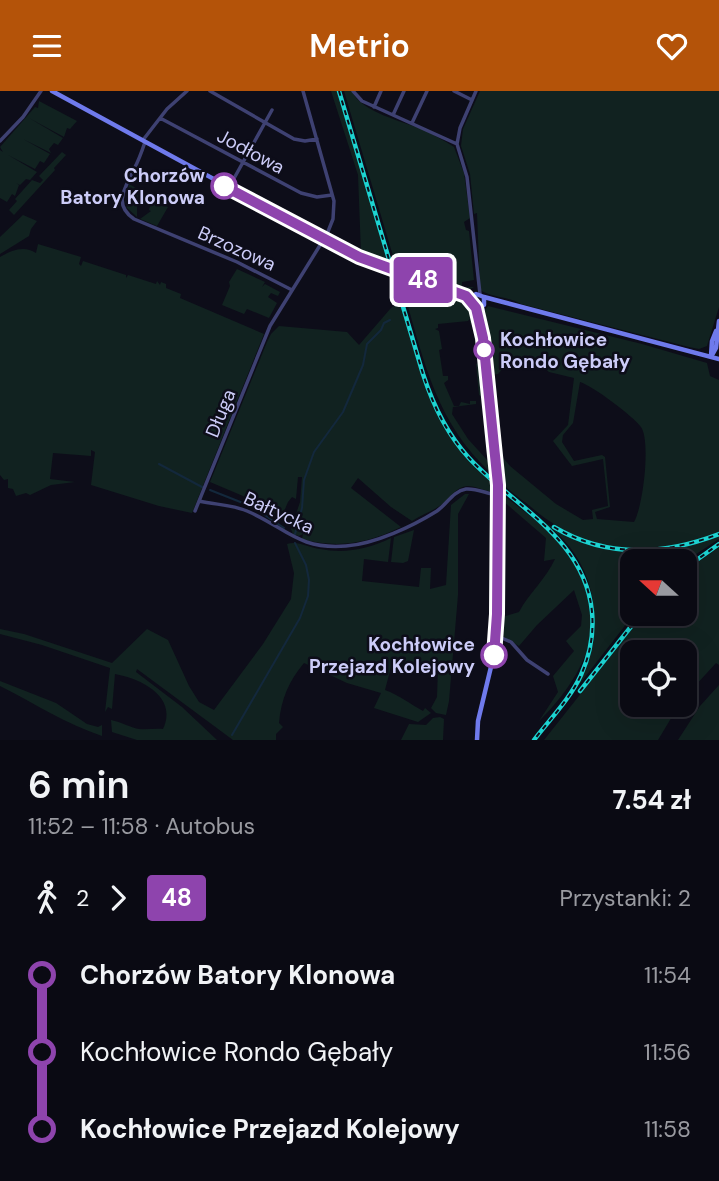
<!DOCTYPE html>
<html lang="pl">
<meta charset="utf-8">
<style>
:root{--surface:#0a0a13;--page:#181821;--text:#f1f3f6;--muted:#999aa0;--line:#2a2b33;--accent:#b45309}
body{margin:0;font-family:"DM Sans",sans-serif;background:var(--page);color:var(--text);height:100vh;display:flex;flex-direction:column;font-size:26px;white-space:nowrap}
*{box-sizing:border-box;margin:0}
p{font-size:23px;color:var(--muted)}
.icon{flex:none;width:38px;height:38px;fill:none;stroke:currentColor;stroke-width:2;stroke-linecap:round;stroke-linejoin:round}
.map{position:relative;height:649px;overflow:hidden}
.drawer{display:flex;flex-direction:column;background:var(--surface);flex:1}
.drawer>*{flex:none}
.badge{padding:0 14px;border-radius:5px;font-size:24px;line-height:46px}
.needle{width:46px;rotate:291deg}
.buttons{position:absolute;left:620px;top:458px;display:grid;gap:14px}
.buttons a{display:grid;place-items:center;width:77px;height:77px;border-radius:14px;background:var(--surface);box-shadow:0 7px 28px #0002,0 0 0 2px var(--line);font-size:35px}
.map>.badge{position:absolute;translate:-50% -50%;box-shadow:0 0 0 4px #fff}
.legs{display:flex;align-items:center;gap:10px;height:77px;padding:0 28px;font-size:23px}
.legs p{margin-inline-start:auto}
.summary{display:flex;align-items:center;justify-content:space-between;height:119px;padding:0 28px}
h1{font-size:38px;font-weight:600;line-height:52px}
ul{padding:0 28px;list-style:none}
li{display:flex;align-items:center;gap:24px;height:77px;font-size:26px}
li i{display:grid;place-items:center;width:10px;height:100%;margin:0 9px;background:currentColor}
li i::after{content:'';width:18px;height:18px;margin:-9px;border:5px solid;border-radius:50%;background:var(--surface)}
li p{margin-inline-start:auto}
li:first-child i{background:linear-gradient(#0000 50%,currentColor 0)}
li:last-child i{background:linear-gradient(currentColor 50%,#0000 0)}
header{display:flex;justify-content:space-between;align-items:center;height:91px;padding:0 28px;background:var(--accent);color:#fff;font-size:32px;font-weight:600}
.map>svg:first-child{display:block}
</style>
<header><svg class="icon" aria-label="menu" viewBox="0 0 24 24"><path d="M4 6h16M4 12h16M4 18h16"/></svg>Metrio<svg class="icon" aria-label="heart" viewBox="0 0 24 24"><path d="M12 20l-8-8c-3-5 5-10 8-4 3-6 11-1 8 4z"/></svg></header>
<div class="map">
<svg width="719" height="649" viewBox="0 0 719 649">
<rect width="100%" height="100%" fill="#0d0d19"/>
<!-- green -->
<path fill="#112220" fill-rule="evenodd" d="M331 0H338L340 4 387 170 361 162 358 84Z
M344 0H352C360 21 405 31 424 39 434 44 445 50 454 56L464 82 470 127 464 131 466 139 469 140 474 189 462 191V196H474L468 199 396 175Z
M480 0H719V216L707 255 699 258 689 256 521 213C507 205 493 207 480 199L477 122 474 123 470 83 461 55 463 38Z
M39 10 77 30 70 38 67 37 64 46 29 27 63 47 58 54 54 52 49 58 51 62 23 48 50 63 44 72 40 70 35 78 8 64 37 81 30 89 26 88 20 94 16 92 19 94 15 105 12 103 7 111 0 107V59L3 61 0 56 35 16 38 17Z
M62 61 66 64 54 77 55 79 14 124 9 119 17 110 15 108 32 89 40 92 43 89 39 85Z
M129 93 143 101 140 111 137 112V126L126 116 129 114 125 111Z
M152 107 168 116 157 135 140 128 151 120 149 119Z
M23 124 37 130 31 138 29 145 0 163V146Z
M38 153 81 166 79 173 81 175 83 170 126 184V187L128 184 156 193 157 190 160 194 161 191 166 193V197L181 203 180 207 264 243 192 422 159 415 91 394 95 361 91 359V365L53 362 50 388 75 391 51 394 30 404 26 402 16 405 13 398 8 397V388L4 389 0 384V166C12 159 24 154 36 162Z
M237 178 265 191 262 196 265 193 280 201 278 205 271 202 268 206 277 212 269 227 247 218 244 223 222 214 230 195 229 191Z
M420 191 462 207 473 223 468 230 438 233V237L435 238 439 240 442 258 439 259 443 285H448V289L444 292 454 315H459L461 311 470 313V310H476V313L453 316 452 323 468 348 488 370V344L493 384C437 333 425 274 405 205L434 198H421Z
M400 211C423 290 430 335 494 393L493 400C485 401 477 395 467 395 454 397 451 407 441 414 433 420 421 424 412 430L391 416 358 387 351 397 401 436C368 452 339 458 302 448L303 443 299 445 293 443 291 438 300 411 302 386H298L296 408 292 406 288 411 280 430 243 405 210 391 267 251 271 243 279 235 347 241 359 254 391 217Z
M488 215 642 253 707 272 710 285 719 289V442C650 465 589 466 531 416 523 409 508 400 502 391 493 376 494 337 492 317L495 311 500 363 510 375 556 413 583 429 593 428 592 419 608 415 603 368 572 375 553 350 568 334 574 287 549 281 538 272 506 274 498 283 491 284 493 302 491 301 485 219ZM580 291C593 295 633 325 641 336 651 350 643 416 634 431L597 428 595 421 610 416 605 366 602 364 574 370 562 351 563 344 573 332Z
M474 224C480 233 483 288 484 303L482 306 479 304 476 273 478 272 473 232H470V229Z
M465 403H469L458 423V504L449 610 446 624 436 622 431 617 437 606 438 577 410 573 407 580 391 576 385 599C399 604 410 613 423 620L425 617 431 622 418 631 374 617 381 602 347 592 304 572C289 590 281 608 279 632L283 636 276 643V649H233L137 578 136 581 182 616 217 649H137L112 641 111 629C121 631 132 637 139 638 147 639 155 637 163 638 178 606 142 588 115 583L112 618 108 616 105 621 110 577 42 554 0 543V538L24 543 112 572 147 538 168 549 189 595 199 611 214 619 263 553 291 508 294 482 287 453C297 449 310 457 320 458 345 463 368 458 391 447L388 471 364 468 362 490 419 496 421 477H431L430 498 446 494 451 414Z
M502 403C523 420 547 436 564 456 585 483 597 525 587 559 579 584 558 612 539 630L558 601 553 585 574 560 566 550 581 535 582 524 574 499 537 534 519 555 500 544 502 526 519 521C529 502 546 488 555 468L544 470 546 447 503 410Z
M537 425C590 469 657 467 719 445V448L684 471H632V523H634L575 599C600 554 603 498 569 455 560 444 548 435 537 425Z
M414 439 408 470 403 472 391 471 394 446Z
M719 456V574L716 572 684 607V562H632V614H679L658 649H544L644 523H684V481Z
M0 590 56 612 87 633 98 636 102 634V645C66 633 34 612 0 595Z
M719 594V649H678L700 615Z
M440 626 444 628 443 649H401L409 633 426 634 433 627Z"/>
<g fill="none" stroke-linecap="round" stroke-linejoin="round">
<!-- stream -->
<path stroke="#13283c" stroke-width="2" d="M159 373 202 396
M210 399 253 416 284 437
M295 443 302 417 304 389 314 361 343 321 363 274 367 253 381 239 384 232 390 229
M232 644 300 527 308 505 309 489 306 474 295 452"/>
<!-- street -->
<path stroke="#3e4172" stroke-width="3.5" d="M210 0 294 48 305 50 317 48
M353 0 362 10 457 53
M454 0 472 9
M476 0 460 37 457 53 467 86 480 203
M374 16 381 0
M393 24 404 0
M160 27 301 102 317 106 332 104
M412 32 427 0
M143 49 167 18 187 0
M0 50 23 26 41 0
M145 51C142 60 139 69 134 78 126 96 112 113 134 128L237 171 292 199
M232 91 272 19
M199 410C215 414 231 413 247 420 285 436 298 459 346 455 375 453 413 435 437 420 447 413 453 400 466 398 477 397 487 403 498 404
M195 420 270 235 327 143 333 128 334 110 303 0
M497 545 511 551 527 569 548 583"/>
<!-- secondary -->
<path stroke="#6f7aec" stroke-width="4.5" d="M52 0 346 160 445 196 470 208
M484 206 719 268
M470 208 471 213 478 223 483 247 497 394V523L496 555 478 630 477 649
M470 208 476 203 484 206V214L476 217
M482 216 483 233
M711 265 712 250 716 240
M711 266 716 257 719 230"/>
<defs>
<path id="rail" d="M339 0 423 283C433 314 446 342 469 367 514 416 585 447 592 521 594 543 590 564 581 584 570 608 550 628 534 649
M554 436C606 467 664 464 719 443
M684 478 719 453
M580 600 641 523"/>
</defs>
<!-- rail casing -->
<use href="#rail" stroke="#1cd3d1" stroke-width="4.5"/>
<!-- rail -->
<use href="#rail" stroke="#0d0d19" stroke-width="2" stroke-dasharray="5" stroke-linecap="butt"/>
</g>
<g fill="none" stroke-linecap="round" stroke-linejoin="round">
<defs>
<path id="line-1" d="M224 95 359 166 466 205 476 217 483 247 498 394 497 523 494 564"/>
</defs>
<!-- line-1 casing -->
<use href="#line-1" stroke="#fff" stroke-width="16"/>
<!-- line-1 -->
<use href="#line-1" stroke="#8e44ad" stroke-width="10"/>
</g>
<!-- markers -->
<g fill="#fff" stroke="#8e44ad" stroke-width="3.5">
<circle cx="224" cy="95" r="12"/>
<circle cx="484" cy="259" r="9"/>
<circle cx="494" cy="564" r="12"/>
</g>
<g text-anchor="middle" stroke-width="5" stroke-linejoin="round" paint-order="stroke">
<!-- street labels -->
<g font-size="19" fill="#ccccf8" stroke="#0d0d19">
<text transform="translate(251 60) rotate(28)" y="7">Jodłowa</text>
<text transform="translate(237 157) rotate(24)" y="7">Brzozowa</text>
<text transform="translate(220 322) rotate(-68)" y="7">Długa</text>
<text transform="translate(279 421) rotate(25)" y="7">Bałtycka</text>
</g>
<!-- stop labels -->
<g font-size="19" font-weight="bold" fill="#ccccf8" stroke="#0d0d19" text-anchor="end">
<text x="205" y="91">Chorzów<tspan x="205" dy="22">Batory Klonowa</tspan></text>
<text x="500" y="255" text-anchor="start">Kochłowice<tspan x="500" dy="22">Rondo Gębały</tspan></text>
<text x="475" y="560">Kochłowice<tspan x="475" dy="22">Przejazd Kolejowy</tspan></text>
</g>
</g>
</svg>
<div class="buttons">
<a><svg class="needle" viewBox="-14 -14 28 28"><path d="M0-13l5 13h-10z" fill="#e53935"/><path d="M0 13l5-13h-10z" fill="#999aa0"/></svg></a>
<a><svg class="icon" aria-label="locate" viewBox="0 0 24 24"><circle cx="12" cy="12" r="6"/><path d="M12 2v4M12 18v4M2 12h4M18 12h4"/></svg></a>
</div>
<b class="badge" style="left:423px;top:189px;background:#8e44ad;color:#fff">48</b>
</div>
<section class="drawer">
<div class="summary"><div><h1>6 min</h1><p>11:52 – 11:58 · Autobus</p></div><b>7.54 zł</b></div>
<div class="legs"><svg class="icon" aria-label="walk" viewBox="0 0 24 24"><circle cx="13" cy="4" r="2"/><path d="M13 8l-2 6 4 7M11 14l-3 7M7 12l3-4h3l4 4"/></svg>2<svg class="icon" aria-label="forward" viewBox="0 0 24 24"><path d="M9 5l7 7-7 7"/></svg><b class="badge" style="background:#8e44ad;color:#fff">48</b><p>Przystanki: 2</p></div>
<ul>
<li><i style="color:#8e44ad"></i><b>Chorzów Batory Klonowa</b><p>11:54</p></li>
<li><i style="color:#8e44ad"></i><span>Kochłowice Rondo Gębały</span><p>11:56</p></li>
<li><i style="color:#8e44ad"></i><b>Kochłowice Przejazd Kolejowy</b><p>11:58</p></li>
</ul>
</section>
